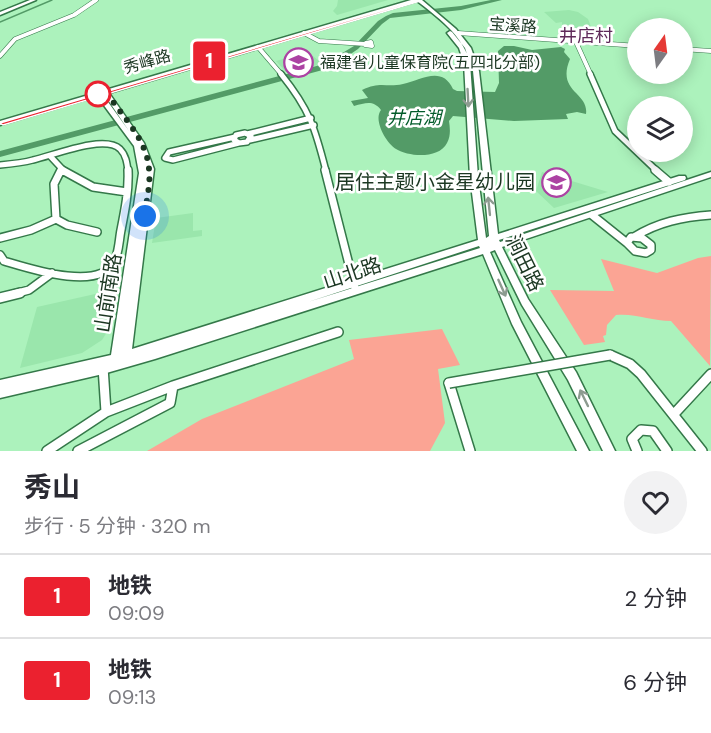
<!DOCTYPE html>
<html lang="zh">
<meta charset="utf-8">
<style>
:root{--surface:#fff;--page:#f2f2f3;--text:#2b2b33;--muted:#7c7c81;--line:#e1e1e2}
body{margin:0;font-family:"DM Sans","Noto Sans SC",sans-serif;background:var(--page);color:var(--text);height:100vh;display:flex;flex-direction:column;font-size:22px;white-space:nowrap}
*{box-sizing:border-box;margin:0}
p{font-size:20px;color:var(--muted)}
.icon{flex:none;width:33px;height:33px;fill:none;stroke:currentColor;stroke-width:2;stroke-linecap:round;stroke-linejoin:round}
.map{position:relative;height:451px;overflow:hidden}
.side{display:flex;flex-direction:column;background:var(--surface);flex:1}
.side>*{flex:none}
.badge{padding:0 12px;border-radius:4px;font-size:21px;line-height:39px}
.needle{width:39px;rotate:14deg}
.controls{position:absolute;left:627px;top:18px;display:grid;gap:12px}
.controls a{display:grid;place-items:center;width:66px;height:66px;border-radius:50%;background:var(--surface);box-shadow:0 3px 15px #0003;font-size:30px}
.you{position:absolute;width:30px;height:30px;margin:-15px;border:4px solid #fff;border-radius:50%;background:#1a73e8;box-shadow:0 0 0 9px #1a73e833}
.map>.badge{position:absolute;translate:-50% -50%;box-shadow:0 0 0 3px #fff}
.round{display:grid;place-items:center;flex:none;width:63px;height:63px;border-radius:32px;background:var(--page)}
.overview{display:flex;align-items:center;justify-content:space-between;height:102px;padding:0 24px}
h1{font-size:28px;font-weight:700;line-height:45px}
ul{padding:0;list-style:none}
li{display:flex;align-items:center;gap:18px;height:84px;padding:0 24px;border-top:2px solid var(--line)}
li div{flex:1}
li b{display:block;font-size:22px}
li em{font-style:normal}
li .badge{min-width:66px;font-weight:700;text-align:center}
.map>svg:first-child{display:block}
</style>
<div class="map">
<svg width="711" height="451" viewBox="0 0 711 451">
<rect width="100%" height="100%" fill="#acf2bc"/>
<!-- built -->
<path fill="#9ae6ac" d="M338 0H388L337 15 333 11 337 6Z
M569 10 578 12 588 19 593 32 568 30 566 25H562V22L556 23 544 12Z
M303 53H309L323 64 286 72 276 61Z
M542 172 608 192 554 208 536 191Z
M193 213V231L202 230V236L152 243 156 218Z
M113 290 107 332 102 340 82 353 20 368 37 307Z"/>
<!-- green -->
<path fill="#fba494" d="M711 256 710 366 671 321C652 321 635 313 616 315L607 325 606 335 603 336 605 342 584 345 550 290 614 291 601 259 657 273 698 258Z
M442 329 460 365 438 369 445 423 430 451H147L202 419 354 359 349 340Z"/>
<!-- water -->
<path fill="#539b67" d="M504 46H514L532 50 561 47 565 49 564 52 570 59C556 92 589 92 586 114L577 112 566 114 568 119 514 121 453 116 449 121C450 128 451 136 447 143 439 159 409 157 396 149 386 143 373 120 381 110 373 100 366 103 354 106L351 101 368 98 362 90C381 81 386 88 403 84 421 80 442 65 453 89L457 91 495 92 499 83 498 51Z"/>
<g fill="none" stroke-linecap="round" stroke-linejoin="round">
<!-- stream -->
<path stroke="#539b67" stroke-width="1.5" d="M0 22 52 0"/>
<!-- river -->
<path fill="#539b67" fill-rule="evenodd" d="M491 0H502L461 10 390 18 382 24 358 49 330 68 0 157V151L324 64 354 46 378 21 386 16 393 13 461 6Z"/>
<defs>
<path id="minor-far3" d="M304 33 319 41 365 44
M458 33 638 46
M371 42 372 46 365 45 366 43Z
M576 42 591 75
M258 47 282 75
M682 49 711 51
M0 56 15 39 74 15 96 0"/>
<path id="minor-far2" d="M281 74C310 110 315 128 326 171
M590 74 615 131 657 171
M245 133 251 136 247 142 239 143 234 140 236 135Z
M247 134 311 118
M235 137 169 152 165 158 173 160 239 143
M250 140 314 125
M51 157 64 171
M0 165C11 164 22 163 33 160 52 156 104 134 120 149 126 155 127 163 128 171
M60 171 61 169"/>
<path id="minor-far1" d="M61 170 54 184 56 219 67 225 97 232
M62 170 93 187 127 192
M325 170 355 288
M655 170 669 182
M592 215 627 243
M631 237 642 238 651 245V250L646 253 635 251 627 243Z
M634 237C658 222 683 217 711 215
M0 238 31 230 56 219
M0 255 4 261C28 268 99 292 114 262 119 253 119 240 121 230 125 210 129 190 128 170
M14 294 29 290 52 273"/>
<path id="minor" d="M0 298 20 293
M610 355 630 364 641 374 702 451
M103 367 106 412
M449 383 470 451
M674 414 711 374
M47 451 106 412 173 386 338 332
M78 451 170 403 173 386
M637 451 632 439 641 430 653 431 667 451"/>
<path id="major" d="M30 0H36L0 15V12Z
M411 0H422L456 29 471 48 479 71 498 234 679 176H685L686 178 685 180 499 240 500 242 711 172V177L502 247 528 299 576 372 615 451H603L568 380 522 305 495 250 490 252 521 322 589 451H577L512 324 483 254 155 359 103 374 0 398V380L111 355 139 173 134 146 97 96 0 125V121ZM417 1C444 22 464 36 473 71L489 236 486 238 478 177 470 63 465 48 452 32 450 31 447 33 459 48 464 63 470 177 478 240 132 349 154 169 144 143 109 93ZM104 94 129 131 103 95ZM479 246 480 248 308 302Z"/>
</defs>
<!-- minor-far3 casing -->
<use href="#minor-far3" stroke="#347849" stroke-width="5"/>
<!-- minor-far2 casing -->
<use href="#minor-far2" stroke="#347849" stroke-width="8"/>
<!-- minor-far1 casing -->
<use href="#minor-far1" stroke="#347849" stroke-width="10"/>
<!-- minor casing -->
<use href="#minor" stroke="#347849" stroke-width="12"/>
<!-- major casing -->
<use href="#major" stroke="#347849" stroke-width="3"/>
<!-- minor-far3 -->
<use href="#minor-far3" stroke="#fff" stroke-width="4"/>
<!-- minor-far2 -->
<use href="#minor-far2" stroke="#fff" stroke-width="5"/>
<!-- minor-far1 -->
<use href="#minor-far1" stroke="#fff" stroke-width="7"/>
<!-- minor -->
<use href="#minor" stroke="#fff" stroke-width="9"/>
<!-- major -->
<use href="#major" fill="#fff" fill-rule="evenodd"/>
<defs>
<path id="minor-bridge" d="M449 383 610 355"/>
</defs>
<!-- minor-bridge casing -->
<use href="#minor-bridge" stroke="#347849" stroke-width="12" stroke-linecap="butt"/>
<!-- minor-bridge -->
<use href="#minor-bridge" stroke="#fff" stroke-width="9"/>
</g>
<!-- one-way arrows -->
<defs><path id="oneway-shaft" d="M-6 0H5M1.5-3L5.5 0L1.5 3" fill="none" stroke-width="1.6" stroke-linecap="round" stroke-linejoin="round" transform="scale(1.5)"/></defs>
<g stroke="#8d9b90">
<use href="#oneway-shaft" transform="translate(468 98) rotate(87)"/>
<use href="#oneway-shaft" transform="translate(489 206) rotate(-96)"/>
<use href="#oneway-shaft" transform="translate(502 288) rotate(66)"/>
<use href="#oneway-shaft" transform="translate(584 398) rotate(-116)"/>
</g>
<!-- line -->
<path fill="#eb212f" stroke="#fff" stroke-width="1.5" d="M418 0 420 1 3 125 0 123Z"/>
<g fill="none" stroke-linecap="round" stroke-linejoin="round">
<!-- walk -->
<path stroke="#1b3722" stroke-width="6" stroke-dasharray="0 10.8" d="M98 94 106 92C121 115 147 139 149 169 151 184 146 201 145 216"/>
</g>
<!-- icons -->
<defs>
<symbol id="school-ring" viewBox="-11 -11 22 22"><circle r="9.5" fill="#fff" stroke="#ac42a3" stroke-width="1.5"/><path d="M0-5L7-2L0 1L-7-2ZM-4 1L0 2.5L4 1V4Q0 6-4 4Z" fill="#ac42a3"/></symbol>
</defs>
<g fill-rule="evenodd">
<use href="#school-ring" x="282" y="46" width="33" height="33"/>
<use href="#school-ring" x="540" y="166" width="33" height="33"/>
</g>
<!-- markers -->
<circle fill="#fff" stroke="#eb212f" stroke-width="3" cx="98" cy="94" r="12"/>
<g text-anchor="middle" stroke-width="5" stroke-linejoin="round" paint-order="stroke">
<!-- far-street labels -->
<g font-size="16" fill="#1b3722" stroke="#fff">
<text transform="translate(513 25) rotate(4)" y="6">宝溪路</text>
<text transform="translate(147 61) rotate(-16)" y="6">秀峰路</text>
</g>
<!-- far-poi labels -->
<g font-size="16" fill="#1b3722" stroke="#fff" text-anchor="start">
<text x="320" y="68">福建省儿童保育院(五四北分部)</text>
</g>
<!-- far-quarter labels -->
<g font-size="18" fill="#5e2a59" stroke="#fff">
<text x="586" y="42">井店村</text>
</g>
<!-- far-water labels -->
<g font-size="18" font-style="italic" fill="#025b2a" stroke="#fff">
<text x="414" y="124">井店湖</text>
</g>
<!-- poi labels -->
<g font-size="20" fill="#1b3722" stroke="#fff" text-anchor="end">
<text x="535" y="189">居住主题小金星幼儿园</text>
</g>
<!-- street labels -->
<g font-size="20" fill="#1b3722" stroke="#fff">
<text transform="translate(525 263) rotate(64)" y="7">涧田路</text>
<text transform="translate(352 273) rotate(-18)" y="7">山北路</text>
<text transform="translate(108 293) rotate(-81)" y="7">山前南路</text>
</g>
</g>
</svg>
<div class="controls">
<a><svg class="needle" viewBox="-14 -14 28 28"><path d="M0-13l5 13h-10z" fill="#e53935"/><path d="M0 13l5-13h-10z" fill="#7c7c81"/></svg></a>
<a><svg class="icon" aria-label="layers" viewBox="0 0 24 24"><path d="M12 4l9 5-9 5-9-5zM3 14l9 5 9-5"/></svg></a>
</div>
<div class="you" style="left:145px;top:216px"></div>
<b class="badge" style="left:209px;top:61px;background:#eb212f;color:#fff">1</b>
</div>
<section class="side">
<div class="overview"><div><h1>秀山</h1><p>步行 · 5 分钟 · 320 m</p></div><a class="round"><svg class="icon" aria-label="heart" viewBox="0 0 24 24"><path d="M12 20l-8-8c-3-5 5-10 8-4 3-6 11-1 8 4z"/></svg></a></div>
<ul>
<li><span class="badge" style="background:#eb212f;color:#fff">1</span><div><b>地铁</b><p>09:09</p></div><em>2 分钟</em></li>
<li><span class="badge" style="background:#eb212f;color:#fff">1</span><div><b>地铁</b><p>09:13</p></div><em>6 分钟</em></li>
</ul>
</section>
